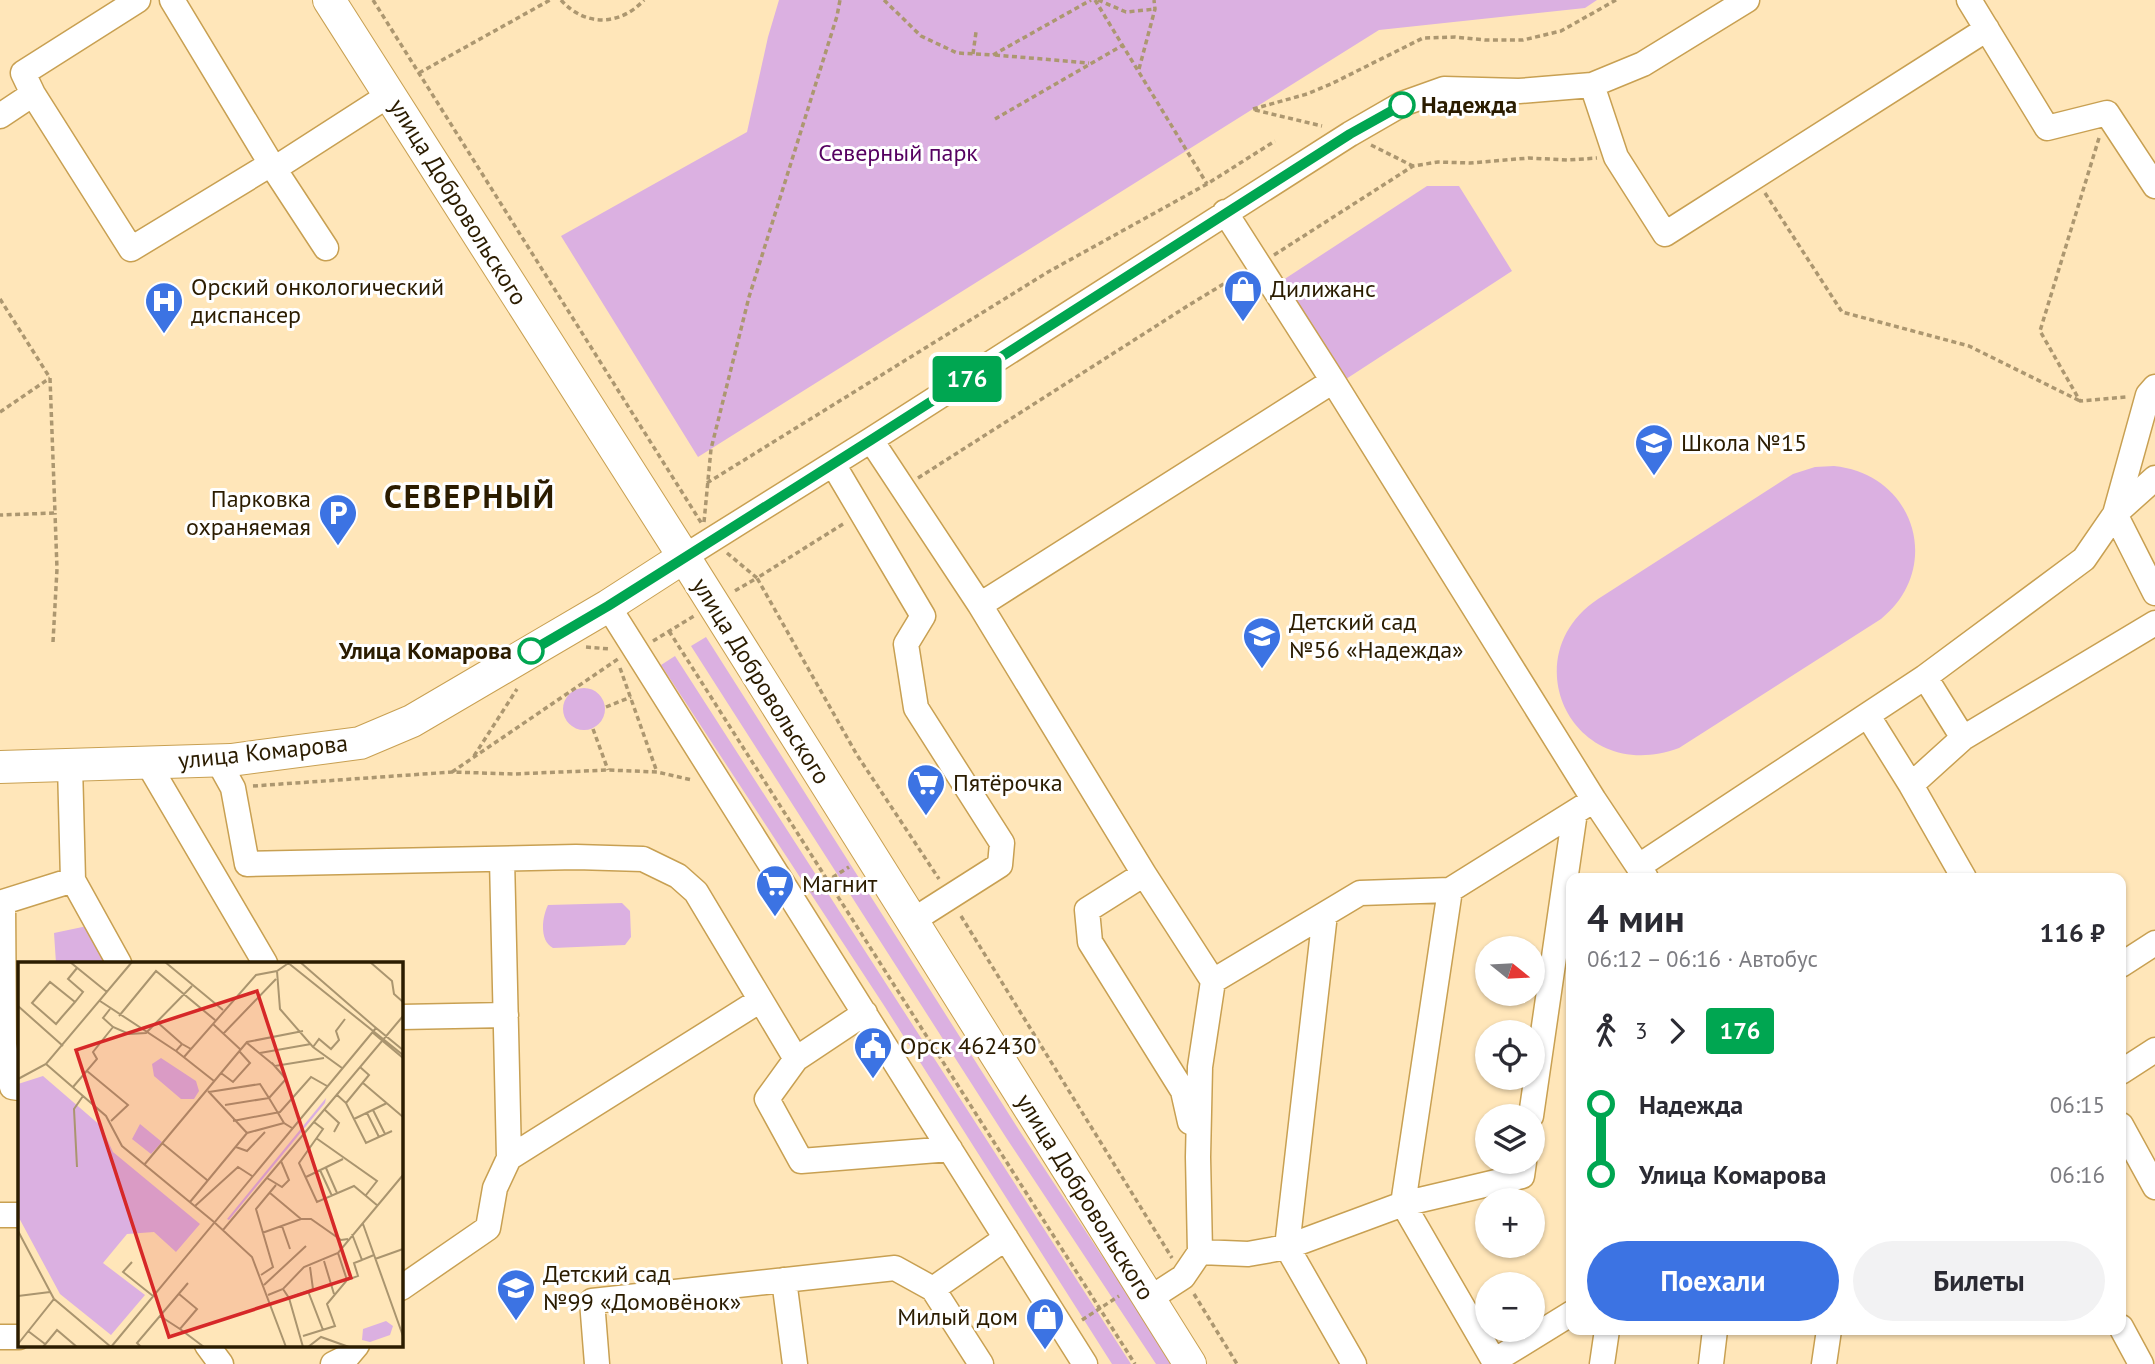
<!DOCTYPE html>
<html lang="ru">
<meta charset="utf-8">
<style>
:root{--surface:#fff;--page:#f2f2f3;--text:#2b2b33;--muted:#7c7c81;--accent:#3c73e3}
body{margin:0;font-family:"PT Sans",sans-serif;background:var(--page);color:var(--text);height:100vh;display:flex;flex-direction:column;font-size:26px;white-space:nowrap}
*{box-sizing:border-box;margin:0}
p{font-size:23px;color:var(--muted)}
.icon{flex:none;width:38px;height:38px;fill:none;stroke:currentColor;stroke-width:2;stroke-linecap:round;stroke-linejoin:round}
.map{position:relative;flex:1;overflow:hidden}
.details{position:absolute;left:1566px;top:873px;width:560px;height:462px;display:flex;flex-direction:column;background:var(--surface);border-radius:14px;box-shadow:0 2px 5px #0004}
.details>*{flex:none}
.badge{padding:0 14px;border-radius:5px;font-size:24px;line-height:46px}
.needle{width:46px;rotate:108deg}
.buttons{position:absolute;left:1475px;top:936px;display:grid;gap:14px}
.buttons a{display:grid;place-items:center;width:70px;height:70px;border-radius:50%;background:var(--surface);box-shadow:0 2px 5px #0004;font-size:35px}
.map>.badge{position:absolute;translate:-50% -50%;box-shadow:0 0 0 4px #fff}
.legs{display:flex;align-items:center;gap:10px;height:77px;padding:0 21px;font-size:23px}
.legs p{margin-inline-start:auto}
.summary{display:flex;align-items:center;justify-content:space-between;height:119px;padding:0 21px}
h1{font-size:38px;font-weight:700;line-height:52px}
.cta{display:flex;gap:14px;margin-top:auto;padding:14px 21px}
.cta a{flex:1;height:80px;border-radius:42px;background:var(--accent);color:#fff;font-size:28px;font-weight:700;line-height:80px;text-align:center}
.cta a+a{background:var(--page);color:var(--text)}
ul{padding:0 21px;list-style:none}
li{display:flex;align-items:center;gap:24px;height:70px;font-size:26px}
li i{display:grid;place-items:center;width:10px;height:100%;margin:0 9px;background:currentColor}
li i::after{content:'';width:18px;height:18px;margin:-9px;border:5px solid;border-radius:50%;background:var(--surface)}
li p{margin-inline-start:auto}
li:first-child i{background:linear-gradient(#0000 50%,currentColor 0)}
li:last-child i{background:linear-gradient(currentColor 50%,#0000 0)}
.map>svg:first-child{display:block}
</style>
<div class="map">
<svg width="2155" height="1364" viewBox="0 0 2155 1364">
<rect width="100%" height="100%" fill="#ffe6b9"/>
<!-- green -->
<path fill="#dbb0e1" d="M779 0H1597L1585 8 1379 30 698 457 561 236 747 132 768 37Z
M1427 186H1459L1512 271 1343 381 1280 282Z
M1834 466C1915 474 1944 568 1881 619L1679 748C1573 787 1511 657 1598 599L1793 474 1815 467Z
M706 637 1019 1130 1173 1364H1156L1007 1139 691 646Z
M675 656 1131 1364H1112L885 1007 661 665Z
M563 709a21 21 0 1 1 42 0a21 21 0 1 1-42 0Z
M622 903 630 911 631 937 625 945 553 948C539 941 542 917 548 905Z
M92 925 110 963H56L54 933Z"/>
<g fill="none" stroke-linecap="round" stroke-linejoin="round">
<defs>
<path id="minor" d="M138 0 23 73 33 94 131 249 271 164
M172 0 271 164 326 248
M1969 0 2047 128 2107 113 2155 186
M1592 85 1616 157 1665 234 1987 29
M0 116 33 94
M274 169 389 95
M1225 212 1333 381 1594 800 1646 878
M2155 387 2148 395 2115 514 2155 593
M871 440 980 605 1144 874 1213 981 1200 1067 1198 1157 1200 1252 1183 1277 1149 1299
M833 464 923 616 906 644 916 708 1002 843 1000 865 912 921
M684 557 871 440 1350 134 1402 104 1444 89 1519 91 1592 85 1643 64 1747 0
M980 605 1333 381
M608 606 1085 1364
M1868 716 1911 785 1964 878
M1963 738 2155 623
M218 761 233 788 247 864 576 857 643 859 678 876 696 892 796 1059
M147 762 265 963
M70 765 73 880 119 963
M1911 785 1963 738 1925 677 2084 559 2115 514 2155 478
M502 859 509 1158
M1639 866 1925 677
M1144 874 1087 910 1090 942 1183 1091 1190 1122
M1325 914 1287 1247 1354 1364
M2121 965 2155 943
M1213 981 1360 893 1450 890 1594 800
M865 1013 796 1059 767 1099 801 1161 950 1149
M401 1017 506 1015
M0 1045H4L12 1087 19 1088
M4 1045 3 902 73 880
M2121 1072 2155 1050
M1531 1116 1575 812
M2121 1125 2155 1187
M1524 1162 1522 1176 1403 1204 1494 1361 1572 1313
M0 1215H19
M1200 1252 1248 1254 1287 1247 1403 1204 1450 890
M784 1280 795 1364
M401 1288 488 1228 495 1188 509 1158 759 1001
M933 1289 1006 1238
M2121 1327 2141 1364
M0 1337H19
M207 1345 221 1364
M333 1364 347 1357 357 1345
M597 1364 592 1301 895 1268 933 1289 981 1364
M1602 1364 1607 1330
M1711 1364 1715 1330
M1824 1364 1829 1330"/>
<path id="major" d="M329 0 684 557 1190 1364
M0 767 231 760 360 743 412 721 608 606 684 557"/>
</defs>
<!-- minor casing -->
<use href="#minor" stroke="#c8a052" stroke-width="27"/>
<!-- major casing -->
<use href="#major" stroke="#c8a052" stroke-width="34"/>
<!-- path -->
<path stroke="#ac9770" stroke-width="3.5" stroke-dasharray="5 3.5" stroke-linecap="butt" d="M373 0 702 524
M561 0C585 27 620 26 644 0
M884 0 921 36 957 53 993 55 1091 0
M1095 0 1207 184
M1098 0 1126 12 1155 9
M973 54 976 32
M995 55 1089 63
M1139 69 1155 9 1154 0
M419 73 550 0
M1253 109 1307 94 1331 84 1423 38 1455 37 1485 40H1523L1561 31 1616 0
M1255 110 1322 126
M995 119 1123 45
M2099 138 2040 331 2080 401 2126 397
M1371 145 1413 166
M1765 193 1842 312 1969 346 2080 401
M1274 255 1413 166 1438 162 1470 163 1529 158 1567 160 1597 158
M0 299 50 378 55 513 0 515
M0 412 50 378
M918 478 1189 305 1240 274
M707 483 1048 272 1207 184 1275 141
M704 522 711 449 749 297 837 16 840 0
M843 524 757 578 857 755 939 879
M727 553 757 578 733 592
M669 631 1135 1364
M653 641 694 616
M53 642 57 569 55 513
M586 647 610 649
M620 668 657 772
M606 707 631 697
M593 729 608 770
M474 756 517 689
M452 772 618 659
M253 786 452 772 514 774 608 770 657 772 692 780
M811 891 849 867
M961 916 1172 1258
M1194 1294 1237 1364
M1082 1320 1119 1296"/>
<!-- minor -->
<use href="#minor" stroke="#fff" stroke-width="24"/>
<!-- major -->
<use href="#major" stroke="#fff" stroke-width="32"/>
</g>
<g fill="none" stroke-linecap="round" stroke-linejoin="round">
<defs>
<path id="line-1" d="M531 651 608 606 871 440 1350 134 1402 105"/>
</defs>
<!-- line-1 casing -->
<use href="#line-1" stroke="#fff" stroke-width="16"/>
<!-- line-1 -->
<use href="#line-1" stroke="#00a651" stroke-width="10"/>
</g>
<!-- icons -->
<defs>
<symbol id="shop-pin" viewBox="-11 -11 22 30"><path d="M0 17L-7.5 6A9.5 9.5 0 1 1 7.5 6Z" fill="#3c73e3" stroke="#fff"/><path d="M-5-2.5h2.3a2.7 3.5 0 0 1 5.4 0H5L5.5 6h-11ZM-1.5-2.5h3a1.5 2.3 0 0 0-3 0Z" fill="#fff"/></symbol>
<symbol id="hospital-pin" viewBox="-11 -11 22 30"><path d="M0 17L-7.5 6A9.5 9.5 0 1 1 7.5 6Z" fill="#3c73e3" stroke="#fff"/><path d="M-5-5h3v3.5h4V-5h3V5h-3V1.5h-4V5h-3Z" fill="#fff"/></symbol>
<symbol id="school-pin" viewBox="-11 -11 22 30"><path d="M0 17L-7.5 6A9.5 9.5 0 1 1 7.5 6Z" fill="#3c73e3" stroke="#fff"/><path d="M0-5L7-2L0 1L-7-2ZM-4 1L0 2.5L4 1V4Q0 6-4 4Z" fill="#fff"/></symbol>
<symbol id="parking-pin" viewBox="-11 -11 22 30"><path d="M0 17L-7.5 6A9.5 9.5 0 1 1 7.5 6Z" fill="#3c73e3" stroke="#fff"/><path d="M-3.5-5.5H1a3.5 3.5 0 0 1 0 7H-1V5.5H-3.5ZM-1-3.4V-.6H.8a1.4 1.4 0 0 0 0-2.8Z" fill="#fff"/></symbol>
<symbol id="supermarket-pin" viewBox="-11 -11 22 30"><path d="M0 17L-7.5 6A9.5 9.5 0 1 1 7.5 6Z" fill="#3c73e3" stroke="#fff"/><path d="M-6-5.5h2.5l.6 2H6L4.5 2H-2.5L-4.4-4H-6ZM-1.5 3.2a1.3 1.3 0 1 0 .1 0ZM3 3.2a1.3 1.3 0 1 0 .1 0Z" fill="#fff"/></symbol>
<symbol id="civic-pin" viewBox="-11 -11 22 30"><path d="M0 17L-7.5 6A9.5 9.5 0 1 1 7.5 6Z" fill="#3c73e3" stroke="#fff"/><path d="M-.6-6.5H3V-4.5H.6V-3L4-1V1h2V6H-6V1h2V-1L-.6-3ZM-1.2 2.5V6h2.4V2.5Z" fill="#fff"/></symbol>
</defs>
<g fill-rule="evenodd">
<use href="#shop-pin" x="1221" y="267" width="44" height="60"/>
<use href="#hospital-pin" x="142" y="279" width="44" height="60"/>
<use href="#school-pin" x="1632" y="421" width="44" height="60"/>
<use href="#parking-pin" x="316" y="491" width="44" height="60"/>
<use href="#school-pin" x="1240" y="614" width="44" height="60"/>
<use href="#supermarket-pin" x="904" y="761" width="44" height="60"/>
<use href="#supermarket-pin" x="753" y="862" width="44" height="60"/>
<use href="#civic-pin" x="851" y="1024" width="44" height="60"/>
<use href="#school-pin" x="494" y="1266" width="44" height="60"/>
<use href="#shop-pin" x="1023" y="1295" width="44" height="60"/>
</g>
<!-- markers -->
<g fill="#fff" stroke="#00a651" stroke-width="3.5">
<circle cx="1402" cy="105" r="12"/>
<circle cx="531" cy="651" r="12"/>
</g>
<g text-anchor="middle" stroke-width="6" stroke-linejoin="round" paint-order="stroke">
<!-- stop labels -->
<g font-size="24" font-weight="bold" fill="#2b1c00" stroke="#fff" text-anchor="start">
<text x="1421" y="113">Надежда</text>
<text x="512" y="659" text-anchor="end">Улица Комарова</text>
</g>
<!-- park labels -->
<g font-size="24" fill="#560061" stroke="#fff">
<text x="898" y="161">Северный парк</text>
</g>
<!-- street labels -->
<g font-size="24" fill="#2b1c00" stroke="#fff">
<text transform="translate(458 202) rotate(58)" y="8">улица Добровольского</text>
<text transform="translate(761 681) rotate(58)" y="8">улица Добровольского</text>
<text transform="translate(263 752) rotate(-6)" y="8">улица Комарова</text>
<text transform="translate(1085 1197) rotate(58)" y="8">улица Добровольского</text>
</g>
<!-- poi labels -->
<g font-size="24" fill="#2b1c00" stroke="#fff" text-anchor="start">
<text x="191" y="295">Орский онкологический<tspan x="191" dy="28">диспансер</tspan></text>
<text x="1270" y="297">Дилижанс</text>
<text x="1681" y="451">Школа №15</text>
<text x="311" y="507" text-anchor="end">Парковка<tspan x="311" dy="28">охраняемая</tspan></text>
<text x="1289" y="630">Детский сад<tspan x="1289" dy="28">№56 «Надежда»</tspan></text>
<text x="953" y="791">Пятёрочка</text>
<text x="802" y="892">Магнит</text>
<text x="900" y="1054">Орск 462430</text>
<text x="543" y="1282">Детский сад<tspan x="543" dy="28">№99 «Домовёнок»</tspan></text>
<text x="1018" y="1325" text-anchor="end">Милый дом</text>
</g>
<!-- district labels -->
<g font-size="32" font-weight="bold" letter-spacing="2" fill="#2b1c00" stroke="#fff">
<text x="470" y="508">СЕВЕРНЫЙ</text>
</g>
</g>
<!-- overview -->
<g transform="translate(18 962)">
<rect width="385" height="385" fill="#ffe6b9"/>
<path d="M143 96 178 119 181 129 176 137H163L136 114 134 102ZM25 114 83 164 95 190 182 262 158 290 136 270 109 272 85 301 127 333 93 373 42 332 0 254V122ZM308 136 307 141 211 258 209 257ZM122 162 144 180 133 192 114 177ZM368 359 375 364 372 373 352 380 344 378 345 367Z" fill="#dbb0e1"/>
<path fill="none" stroke="#aa956f" stroke-width="2" d="M52 0 89 30M147 0 205 48M269 0 385 93M282 0 358 66M352 0 374 19 376 32 385 40M259 9 262 47 295 85 324 106M82 39 158 89 164 82 173 87M57 40 32 20 14 41 38 62 43 56 57 40 65 30 50 17 59 6M0 44 45 84M92 47 85 56 95 65 111 72 128 71 174 24M101 54 138 9 197 58M139 60 164 82M195 62 223 88M354 70 385 96M205 72 258 17M229 81 257 104 306 96M295 85 301 77 313 87 321 78 318 69 327 57M158 89 196 119M242 91 293 82M166 95 238 13 259 9 272 0M28 102 88 154 104 184 196 260M69 109 110 143 93 159M203 111 215 120 232 101 222 90M0 117 28 102 114 0M345 121 385 155M55 125 79 97 75 90 95 65M190 129 229 171M191 130 242 122 251 136 268 117 254 101M318 132 328 141 348 181 374 169M328 141 351 113 342 105M207 143 251 136 266 161 274 166M306 147 321 161 316 170M355 148 367 172M349 151 361 175M336 157 369 141M215 159 262 150 293 115 309 124M296 160 305 167 281 201 299 240 336 224 360 244M298 176 359 219 348 233M144 181 189 218M218 185 229 189 247 170M126 203 229 80 285 69M59 205 56 147 65 134M308 206 319 231M302 208 314 234M288 215 325 197M249 216 264 225 271 218 263 199M252 231 283 257H293L323 278 330 277M172 240 229 171 266 161M177 244 220 205 234 214M196 260 234 295 268 385M345 262 385 374M264 264 272 287M205 268 385 54M0 269 36 337M244 271 283 257M334 272 344 298 356 293M320 291 329 318M357 297 385 287M306 299 316 332M114 300 105 310 135 334M292 305 295 327 290 329 305 368M243 313 255 305 238 247 258 223M246 323 288 284M265 327 271 336 290 329M250 333 265 327 286 305 320 291 385 213M0 334 32 330M271 336 285 385M142 354 162 367 179 347 161 332M162 367 186 385M10 369 27 382M285 374 317 364 309 342 329 318 340 314 336 301 344 298M0 382 36 337 93 385M25 385 39 368 59 385M93 385 358 66 385 88M123 385 119 381 170 321M290 385 303 375 331 385"/>
<path fill="#d62828" fill-opacity="0.15" stroke="#d62828" stroke-width="3.5" d="M239 29 333 316 151 375 58 88Z"/>
<rect width="385" height="385" fill="none" stroke="#2b1c00" stroke-width="3.5"/>
</g>
</svg>
<div class="buttons">
<a><svg class="needle" viewBox="-14 -14 28 28"><path d="M0-13l5 13h-10z" fill="#e53935"/><path d="M0 13l5-13h-10z" fill="#7c7c81"/></svg></a>
<a><svg class="icon" aria-label="locate" viewBox="0 0 24 24"><circle cx="12" cy="12" r="6"/><path d="M12 2v4M12 18v4M2 12h4M18 12h4"/></svg></a>
<a><svg class="icon" aria-label="layers" viewBox="0 0 24 24"><path d="M12 4l9 5-9 5-9-5zM3 14l9 5 9-5"/></svg></a>
<a>+</a>
<a>−</a>
</div>
<b class="badge" style="left:967px;top:379px;background:#00a651;color:#fff">176</b>
<section class="details">
<div class="summary"><div><h1>4 мин</h1><p>06:12 – 06:16 · Автобус</p></div><b>116 ₽</b></div>
<div class="legs"><svg class="icon" aria-label="walk" viewBox="0 0 24 24"><circle cx="13" cy="4" r="2"/><path d="M13 8l-2 6 4 7M11 14l-3 7M7 12l3-4h3l4 4"/></svg>3<svg class="icon" aria-label="forward" viewBox="0 0 24 24"><path d="M9 5l7 7-7 7"/></svg><b class="badge" style="background:#00a651;color:#fff">176</b></div>
<ul>
<li><i style="color:#00a651"></i><b>Надежда</b><p>06:15</p></li>
<li><i style="color:#00a651"></i><b>Улица Комарова</b><p>06:16</p></li>
</ul>
<div class="cta"><a>Поехали</a><a>Билеты</a></div>
</section>
</div>
